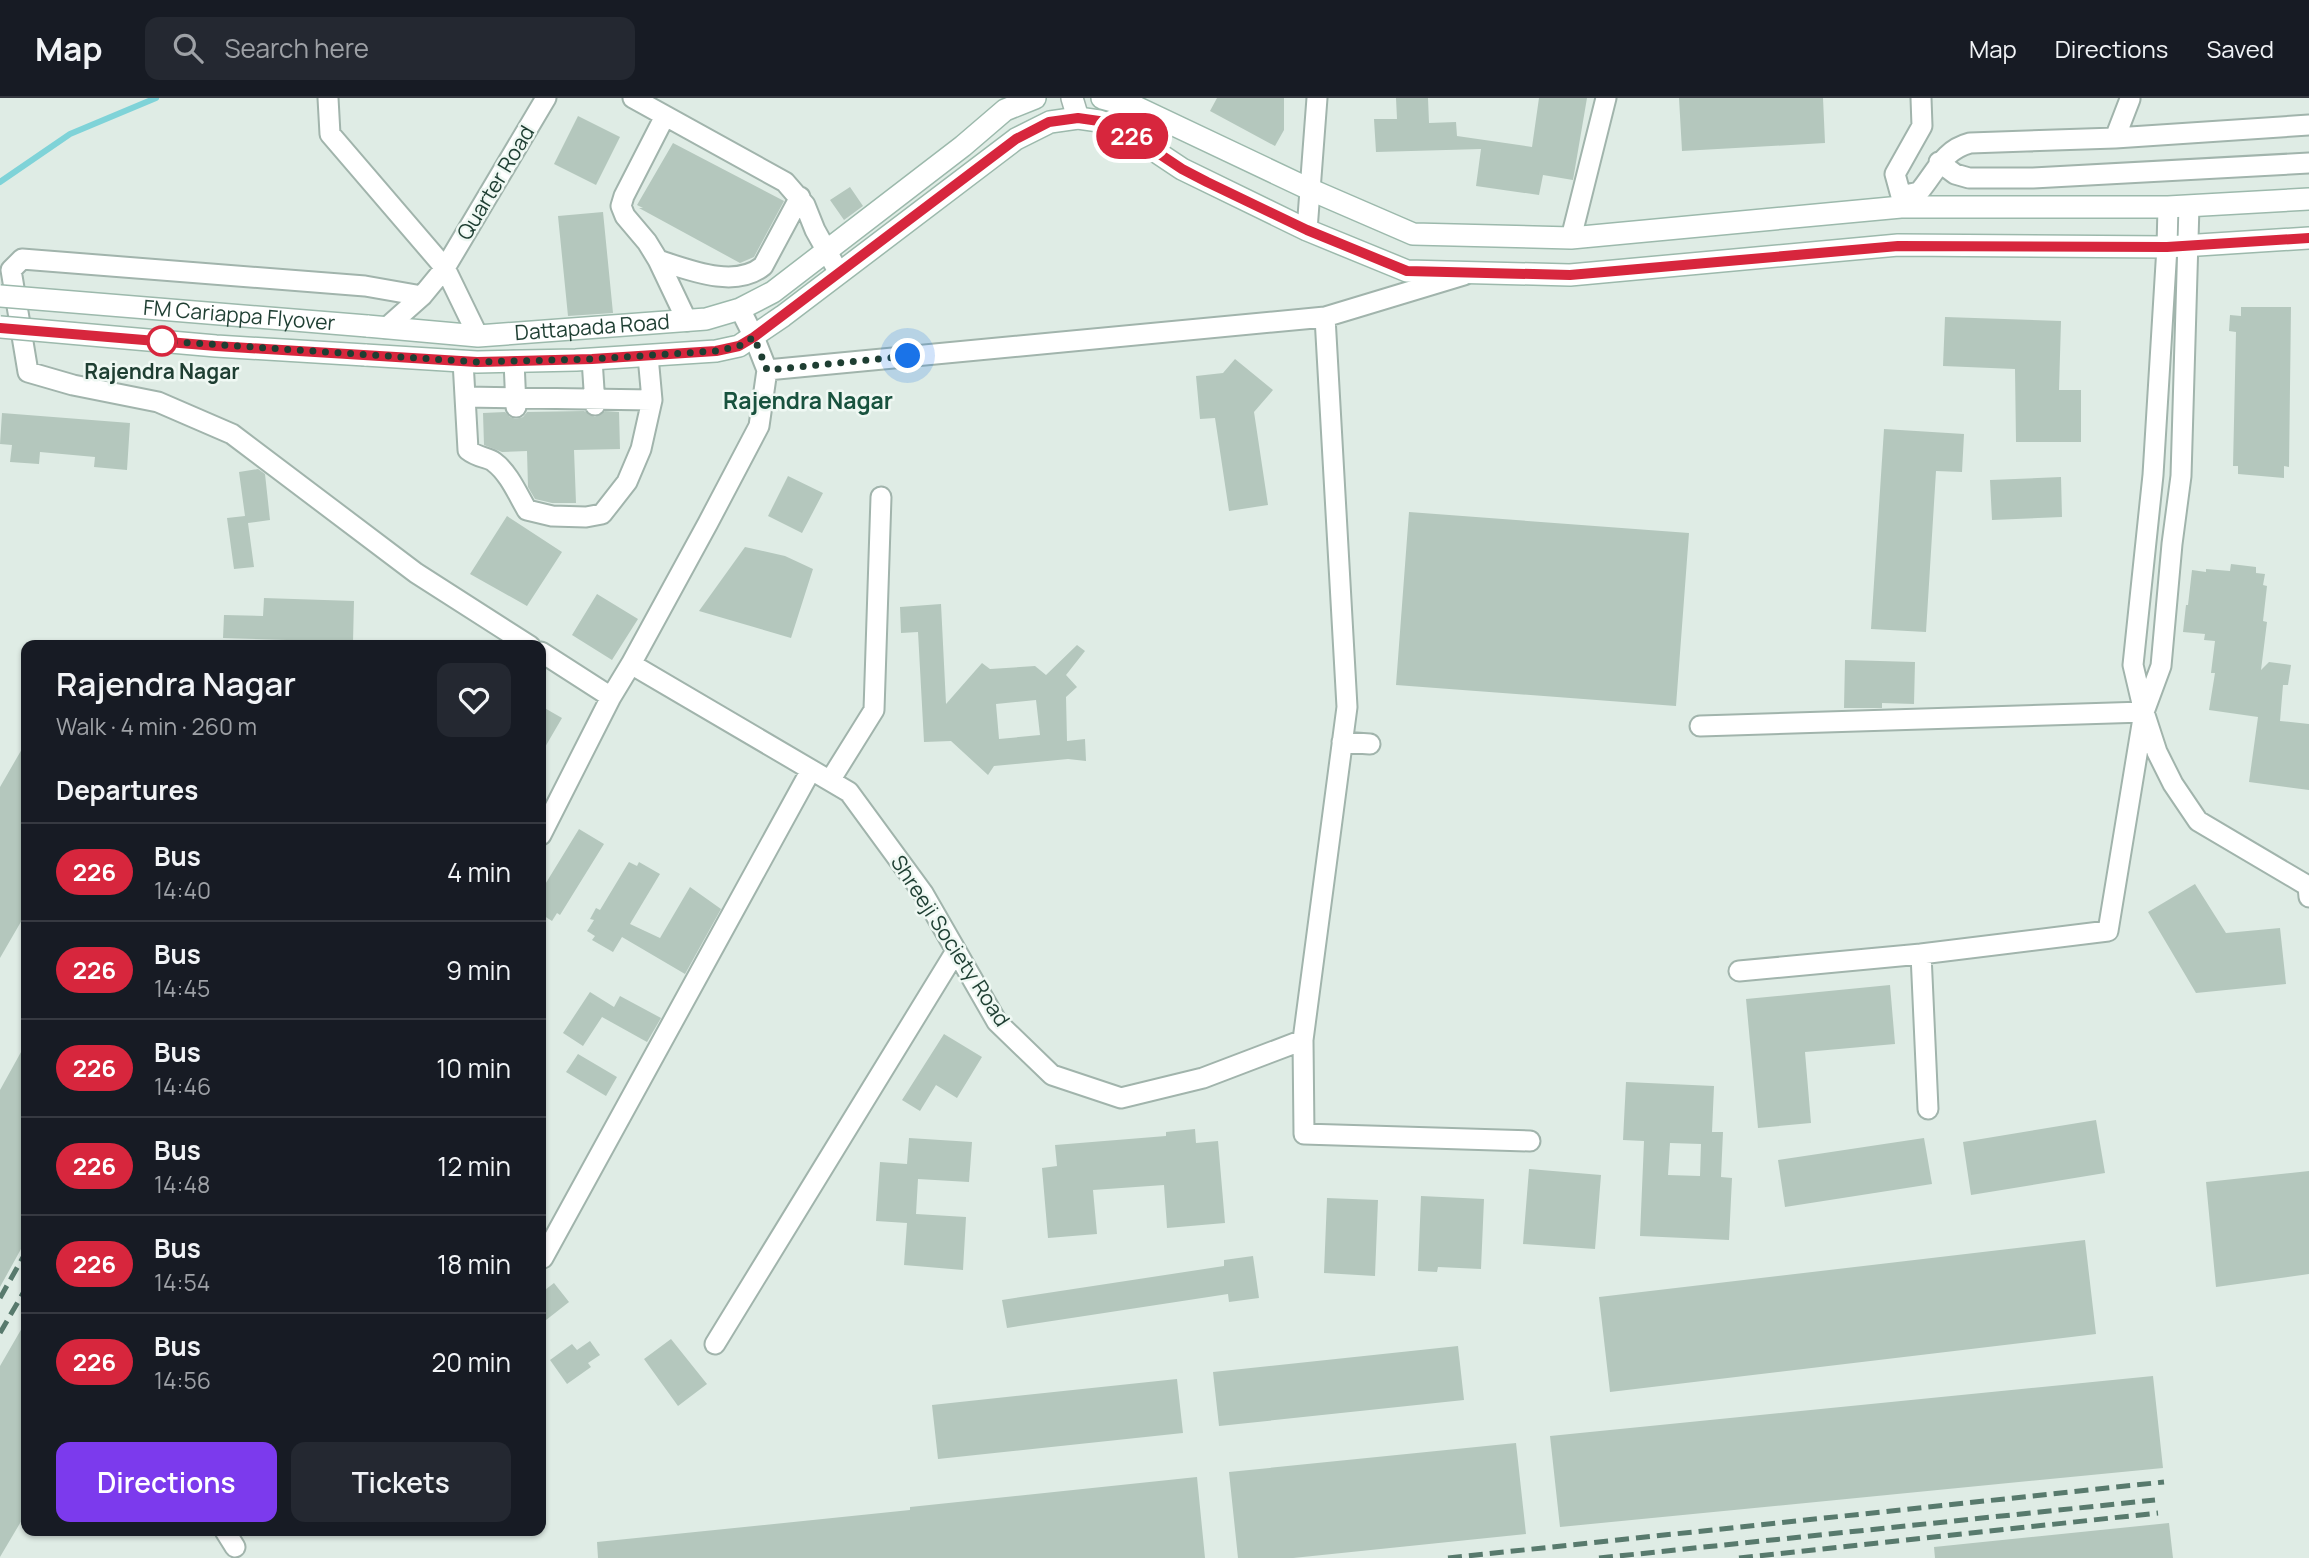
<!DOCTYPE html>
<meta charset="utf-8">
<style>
:root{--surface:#171b24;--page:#242831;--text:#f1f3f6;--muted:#9ea1a6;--line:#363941;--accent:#7c3aed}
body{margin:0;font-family:Manrope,sans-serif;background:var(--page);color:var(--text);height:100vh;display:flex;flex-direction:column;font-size:26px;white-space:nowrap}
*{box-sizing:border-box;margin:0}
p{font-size:23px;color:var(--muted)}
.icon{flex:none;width:38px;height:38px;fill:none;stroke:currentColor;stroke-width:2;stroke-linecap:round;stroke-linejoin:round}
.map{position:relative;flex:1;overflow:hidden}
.details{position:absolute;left:21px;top:542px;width:525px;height:896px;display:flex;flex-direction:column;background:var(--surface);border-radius:14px;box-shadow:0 2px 5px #0004}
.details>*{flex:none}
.badge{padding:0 14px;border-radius:23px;font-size:24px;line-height:46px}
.you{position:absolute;width:35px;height:35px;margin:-18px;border:5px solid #fff;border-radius:50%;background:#1a73e8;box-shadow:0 0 0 10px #1a73e833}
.map>.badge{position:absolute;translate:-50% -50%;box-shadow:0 0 0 4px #fff}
h2{padding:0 35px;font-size:26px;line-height:63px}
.round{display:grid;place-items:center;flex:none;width:74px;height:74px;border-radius:14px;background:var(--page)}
.headline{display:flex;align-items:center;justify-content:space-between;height:119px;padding:0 35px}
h1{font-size:33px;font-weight:600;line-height:52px}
.button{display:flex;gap:14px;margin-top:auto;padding:14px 35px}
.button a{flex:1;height:80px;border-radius:14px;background:var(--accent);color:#fff;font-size:28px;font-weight:600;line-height:80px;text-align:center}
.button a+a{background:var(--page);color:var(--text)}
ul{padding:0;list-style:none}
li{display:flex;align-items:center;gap:21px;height:98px;padding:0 35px;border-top:2px solid var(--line)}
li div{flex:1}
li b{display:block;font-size:26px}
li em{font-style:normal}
li .badge{min-width:77px;font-weight:700;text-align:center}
header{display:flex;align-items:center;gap:42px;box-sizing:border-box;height:98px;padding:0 35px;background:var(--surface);border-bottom:2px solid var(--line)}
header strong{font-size:33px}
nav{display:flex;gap:38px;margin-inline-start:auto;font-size:24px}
.search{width:490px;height:63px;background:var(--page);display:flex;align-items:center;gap:18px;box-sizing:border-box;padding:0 24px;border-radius:14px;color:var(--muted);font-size:26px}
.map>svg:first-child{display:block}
</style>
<header>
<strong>Map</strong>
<div class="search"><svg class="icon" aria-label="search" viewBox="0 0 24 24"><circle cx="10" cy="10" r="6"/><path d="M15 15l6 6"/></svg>Search here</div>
<nav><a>Map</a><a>Directions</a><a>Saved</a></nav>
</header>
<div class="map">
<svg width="2309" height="1460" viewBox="0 0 2309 1460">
<rect width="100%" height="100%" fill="#dfece5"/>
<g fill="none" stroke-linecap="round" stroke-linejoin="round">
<!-- stream -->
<path stroke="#7fd3d8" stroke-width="6" d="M0 84 70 36 156 0"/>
</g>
<!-- building -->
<path fill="#b4c7bd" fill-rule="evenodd" d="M1217 0H1284V32L1275 48 1210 13Z
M1396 0H1428L1429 25 1456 24 1457 38 1532 49 1539 0H1587L1573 82 1543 77 1539 97 1476 88 1481 51 1376 54 1374 21H1397Z
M1679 0H1823L1825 45 1682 53Z
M578 18 620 39 596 87 554 66Z
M673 45 784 103 754 159 740 165 639 110H643L637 107Z
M850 89 863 108 844 122 830 102Z
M603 114 613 215 568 218 558 118Z
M2241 209H2291L2289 369 2284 368V380L2238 376V368H2233L2236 234 2229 233 2230 217 2241 218Z
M1945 219 2061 223 2059 292H2081V344H2016L2015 271 1943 268Z
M1235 261 1273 292 1254 314 1268 407 1229 413 1215 320 1200 321 1196 278 1223 275Z
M584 313 595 319 605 313 619 314 620 351 574 352 576 405H552L535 401 528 389 527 353 502 354 484 347 483 315 505 314 510 319 516 321 523 319 527 314Z
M2 315 130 325 127 372 94 369 95 359 40 354 39 366 10 364 12 347 0 346Z
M1884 331 1964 336 1962 374 1936 373 1926 534 1871 531Z
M258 371 265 376 270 422 248 425 254 469 234 471 227 420 245 418 239 374Z
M788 378 823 395 802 435 768 418Z
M2061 379 2062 419 1992 422 1990 382Z
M1409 414 1689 435 1676 608 1396 587Z
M507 418 562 454 527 508 470 476Z
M745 449 785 458 813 471 791 540 699 513Z
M2231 466 2256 469V475L2265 476 2263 487 2267 488 2263 523 2267 524 2261 572 2269 564 2291 567 2288 587H2283L2280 623 2309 626V692L2249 684 2258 619 2209 612 2215 575H2211L2215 543 2204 542 2205 536 2183 534 2186 507H2188L2192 472 2206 474V471L2230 473Z
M597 496 638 521 612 562 572 537Z
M264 500 354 503 353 544 223 540 224 517 263 518Z
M941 506 946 606 982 565 990 571 1035 568 1046 577 1077 547 1085 553 1066 577 1077 589 1066 599 1067 643 1085 641 1086 663 1068 661 994 668 988 677 951 643 924 644 918 534 901 535 900 509ZM1036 602 1040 637 999 641 996 606Z
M1845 562 1915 564 1914 606 1882 605V610H1844Z
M541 608 562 620 541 656Z
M26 644V815L0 860V689Z
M579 731 604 746 560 817 557 815 552 823 541 816V793Z
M629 764 637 768 639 764 660 776 630 826 660 840 690 789 721 811 685 876 622 839 613 854 592 842 595 838 587 833 594 822 590 821 596 810 600 812Z
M2195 786 2226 835 2280 830 2286 886 2196 895 2148 814Z
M1890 887 1895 946 1805 954 1811 1025 1758 1030 1746 901Z
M590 894 614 909 620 898 661 920 647 944 602 919 583 948 563 935Z
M944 936 982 959 957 1000 936 987 920 1013 902 1002Z
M26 945V1142L0 1189V992Z
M578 956 617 979 606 998 566 974Z
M1626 984 1714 988 1712 1034H1723L1721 1079 1732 1080 1729 1142 1640 1138 1644 1043 1623 1042ZM1670 1045 1701 1046 1700 1078 1668 1077Z
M2096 1022 2105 1075 1971 1097 1963 1044Z
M1195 1031 1196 1045 1218 1043 1225 1125 1167 1130 1164 1087 1093 1092 1097 1136 1048 1140 1042 1070 1057 1068 1055 1047 1166 1038V1034Z
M909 1040 972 1044 969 1084 918 1081 916 1116 966 1119 963 1172 904 1167 907 1125 876 1123 880 1064 907 1066Z
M1924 1040 1932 1086 1785 1109 1778 1062Z
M1529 1071 1601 1077 1595 1151 1523 1146Z
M2309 1073V1176L2216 1189 2206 1084Z
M1421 1098 1484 1101 1481 1171 1438 1169 1437 1174 1418 1173Z
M1327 1100 1378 1102 1375 1178 1324 1175Z
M2085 1142 2096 1236 1610 1294 1599 1199Z
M1253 1158 1259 1200 1229 1204 1228 1196 1007 1230 1002 1202 1224 1168V1162Z
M554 1185 569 1204 541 1226V1195Z
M26 1223V1415L0 1459V1268Z
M671 1241 707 1286 678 1308 644 1261Z
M590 1243 600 1257 588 1265 591 1269 567 1286 550 1262 572 1246 577 1252Z
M1458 1248 1464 1302 1219 1328 1213 1274Z
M2153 1278 2163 1370 1560 1429 1550 1338Z
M1177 1281 1183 1335 938 1361 932 1307Z
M1516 1345 1526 1436 1293 1460H1238L1229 1374Z
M1197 1379 1205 1460H598L597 1444 910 1412V1409Z
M2169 1425 2173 1460H1935L1934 1449Z"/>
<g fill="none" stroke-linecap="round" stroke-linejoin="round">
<defs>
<path id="minor" d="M328 0 330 36 445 170 478 238
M633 0 785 84 805 107 815 132 839 175
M665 18 624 98 621 108 625 118 647 144 658 162 687 223
M2115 40 2130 1
M1939 64 1955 76 1969 80H2033L2309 65
M1901 98 1919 94C1936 74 1943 52 1970 45L2115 40 2309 27
M1901 109V98L1895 76 1922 28 1921 0
M2168 109 2167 149 2153 377 2133 567 2144 614 2157 654 2173 686 2198 723 2308 788 2309 799
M1307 132 1317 0
M1571 140 1606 0
M658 162C689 172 735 191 763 168L800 99
M422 198 365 188 22 161 11 172 28 274 73 287 158 304 232 336 416 475 530 548
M1325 219 1347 609 1303 942 1304 1036 1530 1043
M386 230 422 198 445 170 546 0
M592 261 595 307
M463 263 468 352C478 360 488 359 494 364 509 375 518 397 527 412L552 418 586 419 602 416 627 384 641 351 652 302 648 258
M514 263 516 309
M767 272 1325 219 1464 177
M465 299 652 302
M541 554 611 599
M631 566 849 694 923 795 997 924 1052 977 1121 1000 1203 980 1303 942
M1700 628 2144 614
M1342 644 1370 646
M831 681 874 612 881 399
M541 737 611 599 631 566 708 425 759 328 767 272 754 239 740 211
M1739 873 1921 856
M1928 1011 1921 856 2108 833 2144 614 2161 568 2172 446 2181 378 2189 108
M541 1157 543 1160 811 672
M715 1246 956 853
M225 1433 235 1449"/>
<path id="tertiary" d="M1072 0 1078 20"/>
<g id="secondary">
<path d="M1102 0 1136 9 1309 91 1413 136 1571 140 1901 109H2168L2309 101"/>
<path id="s1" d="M367 228 478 238 706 221 740 211 773 194 963 48 1005 12 1035 0"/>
<path d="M365 257 477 264 576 262 716 253 739 248 783 218 1016 41 1050 24 1078 20 1099 23 1122 31 1182 71 1307 132 1407 173 1570 177 1898 147 2167 149 2309 140"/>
</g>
</defs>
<!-- minor casing -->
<use href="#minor" stroke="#a1b4ac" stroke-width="23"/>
<!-- tertiary casing -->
<use href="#tertiary" stroke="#a1b4ac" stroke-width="24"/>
<!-- secondary casing -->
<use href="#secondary" stroke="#9cb9ac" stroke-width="24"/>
<!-- minor -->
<use href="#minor" stroke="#fff" stroke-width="19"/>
<!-- tertiary -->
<use href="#tertiary" stroke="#fff" stroke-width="21"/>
<!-- secondary -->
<use href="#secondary" stroke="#fff" stroke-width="21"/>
<!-- rail -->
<path stroke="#587a6d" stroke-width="5" stroke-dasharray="14 7" stroke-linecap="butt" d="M0 1200 26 1154
M0 1235 26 1190
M1448 1460 2164 1384
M1599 1460 2155 1402
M1739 1460 2158 1415"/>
<defs>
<g id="secondary-bridge">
<path id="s2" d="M0 198 367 228"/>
<path d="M0 229 216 248 365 257"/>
</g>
</defs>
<!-- secondary-bridge casing -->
<use href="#secondary-bridge" stroke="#9cb9ac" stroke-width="24" stroke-linecap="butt"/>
<!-- secondary-bridge -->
<use href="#secondary-bridge" stroke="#fff" stroke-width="21"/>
</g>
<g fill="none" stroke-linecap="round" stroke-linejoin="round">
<defs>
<path id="line" d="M0 230 216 248 477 264 592 261 716 253 739 248 754 239 1016 41 1049 24 1078 20 1099 23 1122 31 1182 71 1207 84 1307 132 1407 173 1570 177 1898 148 2167 149 2309 140"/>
</defs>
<!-- line casing -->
<use href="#line" stroke="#fff" stroke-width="16"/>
<!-- line -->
<use href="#line" stroke="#d7263d" stroke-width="10"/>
<!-- walk -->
<path stroke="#1e3e32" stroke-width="7" stroke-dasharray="0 12.6" d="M162 243 477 264 592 261 716 253 739 248 754 239 767 272 908 258"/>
</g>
<!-- markers -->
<circle fill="#fff" stroke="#d7263d" stroke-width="3.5" cx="162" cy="243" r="14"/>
<g text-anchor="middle" stroke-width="5" stroke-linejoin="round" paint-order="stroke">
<!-- street labels -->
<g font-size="21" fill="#1e3e32" stroke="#eff8f3">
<text transform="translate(496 85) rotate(-59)" y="7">Quarter Road</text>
<text dy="7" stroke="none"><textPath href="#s2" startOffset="240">FM Cariappa Flyover</textPath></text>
<text dy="7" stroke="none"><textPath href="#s1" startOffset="226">Dattapada Road</textPath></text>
<text transform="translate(950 843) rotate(57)" y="7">Shreeji Society Road</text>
</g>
<!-- stop labels -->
<g font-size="21" font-weight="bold" fill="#1e3e32" stroke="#eff8f3">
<text x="162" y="281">Rajendra Nagar</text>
</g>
<!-- neighbourhood labels -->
<g font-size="23" font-weight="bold" fill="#18523e" stroke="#eff8f3">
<text x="808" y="311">Rajendra Nagar</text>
</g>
</g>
</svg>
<div class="you" style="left:908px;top:258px"></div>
<b class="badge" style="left:1132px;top:38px;background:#d7263d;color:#fff">226</b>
<section class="details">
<div class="headline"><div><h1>Rajendra Nagar</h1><p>Walk · 4 min · 260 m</p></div><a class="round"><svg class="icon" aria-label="heart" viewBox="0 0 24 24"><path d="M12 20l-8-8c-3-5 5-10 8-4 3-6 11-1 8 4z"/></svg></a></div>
<h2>Departures</h2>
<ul>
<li><span class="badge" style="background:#d7263d;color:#fff">226</span><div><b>Bus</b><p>14:40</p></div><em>4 min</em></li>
<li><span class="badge" style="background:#d7263d;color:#fff">226</span><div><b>Bus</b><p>14:45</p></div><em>9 min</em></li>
<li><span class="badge" style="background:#d7263d;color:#fff">226</span><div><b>Bus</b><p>14:46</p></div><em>10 min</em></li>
<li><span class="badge" style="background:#d7263d;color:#fff">226</span><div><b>Bus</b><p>14:48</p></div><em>12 min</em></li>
<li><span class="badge" style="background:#d7263d;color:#fff">226</span><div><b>Bus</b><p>14:54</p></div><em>18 min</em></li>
<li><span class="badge" style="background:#d7263d;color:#fff">226</span><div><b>Bus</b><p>14:56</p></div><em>20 min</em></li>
</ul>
<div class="button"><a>Directions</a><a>Tickets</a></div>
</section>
</div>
